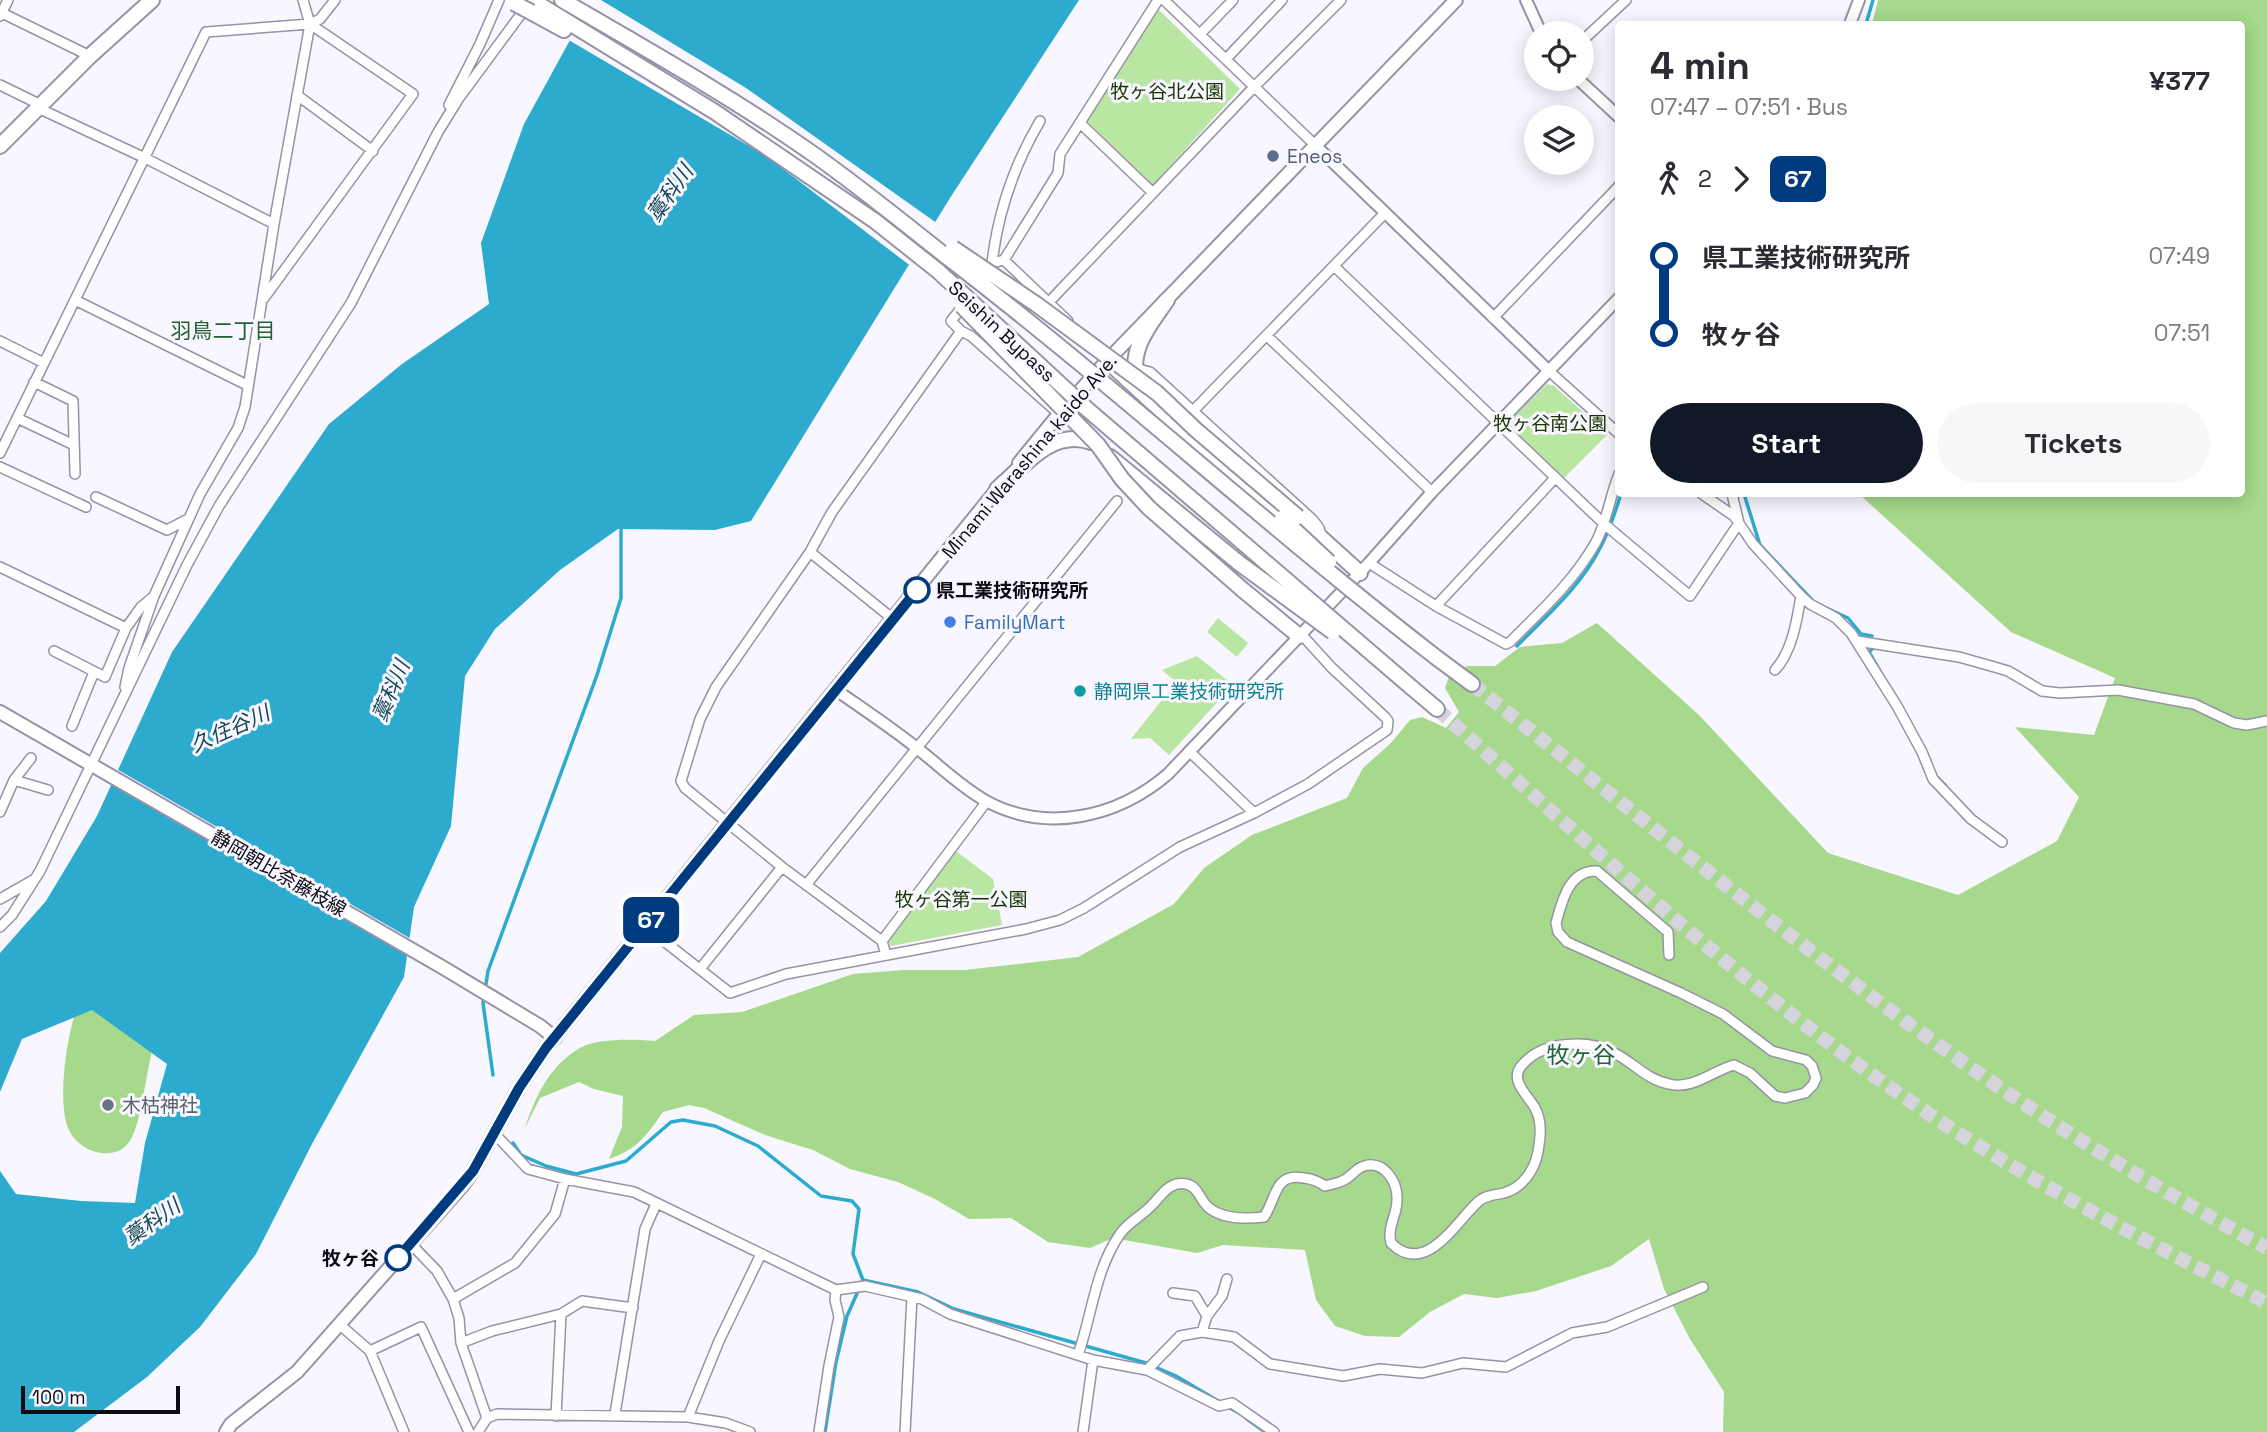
<!DOCTYPE html>
<meta charset="utf-8">
<style>
:root{--surface:#fff;--page:#f7f7f7;--text:#2b2b33;--muted:#7c7c81;--accent:#111827}
body{margin:0;font-family:"Space Grotesk","Noto Sans JP",sans-serif;background:var(--page);color:var(--text);height:100vh;display:flex;flex-direction:column;font-size:26px;white-space:nowrap}
*{box-sizing:border-box;margin:0}
p{font-size:23px;color:var(--muted)}
.icon{flex:none;width:38px;height:38px;fill:none;stroke:currentColor;stroke-width:2;stroke-linecap:round;stroke-linejoin:round}
.map{position:relative;flex:1;overflow:hidden}
.panel{position:absolute;left:1615px;top:21px;width:630px;height:476px;display:flex;flex-direction:column;background:var(--surface);border-radius:7px;box-shadow:0 4px 18px #0003}
.panel>*{flex:none}
.badge{padding:0 14px;border-radius:10px;font-size:24px;line-height:46px}
.tools{position:absolute;left:1524px;top:21px;display:grid;gap:14px}
.tools a{display:grid;place-items:center;width:70px;height:70px;border-radius:50%;background:var(--surface);box-shadow:0 4px 18px #0003;font-size:35px}
.scale{position:absolute;left:21px;bottom:18px;width:159px;box-sizing:border-box;padding-left:7px;border:4px solid #0c0b11;border-top:0;font-size:19px;line-height:24px;white-space:nowrap;color:#0c0b11;-webkit-text-stroke:5px #f8f6ff;paint-order:stroke}
.map>.badge{position:absolute;translate:-50% -50%;box-shadow:0 0 0 4px #fff}
.legs{display:flex;align-items:center;gap:10px;height:77px;padding:0 35px;font-size:23px}
.legs p{margin-inline-start:auto}
.headline{display:flex;align-items:center;justify-content:space-between;height:119px;padding:0 35px}
h1{font-size:38px;font-weight:700;line-height:52px}
.button{display:flex;gap:14px;margin-top:auto;padding:14px 35px}
.button a{flex:1;height:80px;border-radius:42px;background:var(--accent);color:#fff;font-size:28px;font-weight:700;line-height:80px;text-align:center}
.button a+a{background:var(--page);color:var(--text)}
ul{padding:0 35px;list-style:none}
li{display:flex;align-items:center;gap:24px;height:77px;font-size:26px}
li i{display:grid;place-items:center;width:10px;height:100%;margin:0 9px;background:currentColor}
li i::after{content:'';width:18px;height:18px;margin:-9px;border:5px solid;border-radius:50%;background:var(--surface)}
li p{margin-inline-start:auto}
li:first-child i{background:linear-gradient(#0000 50%,currentColor 0)}
li:last-child i{background:linear-gradient(currentColor 50%,#0000 0)}
.map>svg:first-child{display:block}
</style>
<div class="map">
<svg width="2267" height="1432" viewBox="0 0 2267 1432">
<rect width="100%" height="100%" fill="#f8f6ff"/>
<!-- green -->
<path fill="#bae6a3" d="M1157 8 1240 89 1152 186 1087 121Z
M1547 384 1554 386 1608 434 1564 478 1507 424Z
M1218 618 1248 643 1237 657 1207 632Z
M1197 656 1233 685 1169 755 1150 738 1131 739 1176 682 1162 670Z
M956 851 993 879 1002 925 891 946 887 940Z"/>
<!-- forest -->
<path fill="#a6d98b" d="M1878 0H2267V1432H1723L1724 1392 1690 1339 1664 1289 1649 1239 1611 1266 1536 1291 1497 1298 1464 1294 1430 1312 1399 1337 1365 1336 1335 1326 1316 1300 1305 1250 1223 1245 1197 1253 1113 1238 1090 1248 1048 1242 1011 1218 969 1219 935 1199 898 1182 850 1169 813 1150 765 1135 704 1108 689 1105 663 1112C646 1136 638 1149 609 1159L622 1127 623 1096 594 1089 579 1082 540 1098 525 1128C535 1097 550 1065 580 1048 596 1038 636 1039 655 1041L694 1015 742 1012 853 974 904 970H965L1078 957 1174 904 1204 868 1252 835 1347 798 1363 768 1390 744 1410 720 1422 717 1446 728 1459 712 1445 688 1451 671 1468 666H1495L1520 647 1562 643 1597 623 1699 715 1828 853 1958 895 2057 841 2079 797 2015 727 2094 735 2115 678 2011 632 1859 494H2242V24H1872Z
M81 1000 153 1047C146 1072 142 1121 130 1141 123 1151 114 1154 102 1153 89 1152 75 1143 69 1130 56 1105 67 1024 81 1000Z"/>
<!-- water -->
<path fill="#2dabcf" d="M592 0H1079L950 198 751 521 715 530 618 529 560 570 495 629 465 676 451 826 414 907 404 977 312 1144 256 1254 200 1327 147 1377 74 1432H0V1171L16 1194 81 1201 135 1203 145 1143 167 1064 92 1010 22 1039 0 1092V953L46 901 97 816 172 652 329 424 402 364 489 304 481 243 524 124Z"/>
<!-- pier -->
<path fill="#f8f6ff" d="M588 0H601L746 88 938 224 912 267 766 156 567 39Z
M115 768 413 940 411 956 110 780Z"/>
<g fill="none" stroke-linecap="round" stroke-linejoin="round">
<!-- stream -->
<path stroke="#2dabcf" stroke-width="3.5" d="M1866 24 1873 0
M1744 494 1760 545 1815 603
M1822 606 1848 618 1861 634 1872 636
M1517 646C1546 616 1580 587 1599 550 1609 532 1615 513 1621 494
M1877 648H1873L1869 652 1880 671
M1938 778 1945 785
M493 1075 483 1003 488 971 597 675 621 598V524
M513 1143 521 1155 546 1166 576 1174 626 1161 671 1122 683 1120 715 1126 758 1146 821 1196 852 1201 859 1209 853 1254 863 1280 847 1316 836 1362 825 1432
M863 1280 918 1292 954 1309 1146 1363 1176 1376 1220 1402
M1226 1406 1241 1414
M1247 1419 1265 1432"/>
<!-- trunk-tunnel -->
<path stroke="#d5d3db" stroke-width="14" stroke-dasharray="14 7" stroke-linecap="butt" d="M1472 684C1634 812 1794 944 1964 1063 2061 1131 2163 1192 2267 1248
M1437 709C1597 851 1755 999 1935 1118 2042 1188 2153 1245 2267 1303"/>
<defs>
<path id="minor" d="M1164 0 1315 145
M2 13 90 56
M0 16 8 0
M1200 34 1233 0
M1582 41 1626 0
M1226 59 1282 0
M0 85 41 105
M297 95 373 151
M449 105 480 44 499 0
M38 108 145 158 274 224
M1040 121C1014 165 998 212 992 263L1004 260 1058 173 1060 154 1158 0
M1080 123 1153 193
M1004 260 1068 321
M1335 267 1603 523 1690 596 1739 523 1732 494
M264 298 413 94 310 24
M75 300 247 385
M1049 302 1254 87 1341 0
M959 311 951 321 961 331 971 336 1058 413
M1493 318 1619 186
M1267 336 1432 492
M0 341 44 363
M1135 368 1150 372 1313 520 1319 528 1321 535
M1549 371 1619 434
M34 382 73 401 75 474
M1193 411 1385 213
M17 418 74 445
M0 453 206 32 310 24 320 19 335 0
M0 467 86 507
M1702 494 1734 516 1753 544 1801 596 1810 604 1836 618 1851 633 1897 706 1922 752 1933 779 1971 819 2002 842
M96 497 167 530 186 520
M810 552 716 687 700 719 681 781 685 788 782 867 882 941
M1369 563 1436 606 1506 644 1510 642C1541 611 1574 581 1596 542 1607 521 1610 496 1619 474
M0 567 126 628 141 607 153 597
M1436 606 1555 478
M893 619 810 552 832 512 961 331
M1857 641 1959 657 1991 666 2008 671 2042 691 2060 693 2118 690 2194 704 2234 723 2247 725 2267 721
M54 651 105 677 126 628
M1775 670C1792 652 1797 620 1801 596
M125 687 129 668 154 596 200 494 238 428 245 407 274 224 310 24 303 0
M72 726 94 672
M1190 752 1254 813
M14 780 48 790
M0 812 14 780 31 758
M806 885 1117 501
M0 899 35 879
M0 927 12 915 40 871 187 565 219 506 351 303 438 132 459 98 527 6
M646 927 730 993 786 974 1026 929 1060 920 1084 908 1180 847 1254 813 1308 784 1387 730 1388 721 1385 717 1332 668 1301 634
M886 955 882 941 987 801
M700 969 782 867
M493 1132 528 1169 565 1179 634 1192 836 1290 865 1286 922 1299 950 1314 1093 1360 1147 1370 1219 1406 1232 1403 1274 1432
M411 1244 437 1271 453 1299 459 1318 461 1343 487 1418
M1173 1293 1195 1296 1207 1316
M453 1299 515 1263 555 1214 565 1179
M339 1324 370 1351 404 1432
M1202 1332 1207 1316 1222 1296 1227 1279
M461 1343 492 1331 561 1314 582 1301 633 1308
M370 1351 421 1327 469 1432
M1078 1355C1092 1315 1095 1270 1120 1234 1128 1222 1142 1216 1152 1205 1162 1195 1169 1181 1186 1184 1198 1186 1200 1200 1208 1207 1222 1219 1247 1219 1264 1217 1277 1198 1274 1172 1304 1178 1313 1179 1318 1181 1325 1186 1333 1184 1340 1183 1346 1179 1352 1175 1357 1168 1364 1166 1384 1160 1398 1182 1397 1200 1397 1216 1387 1226 1391 1243 1426 1278 1457 1220 1479 1201 1486 1195 1495 1195 1504 1193 1525 1187 1537 1166 1539 1145 1541 1133 1541 1119 1535 1108 1527 1094 1507 1079 1524 1063 1544 1041 1589 1039 1614 1053 1633 1062 1647 1080 1669 1084 1693 1090 1712 1071 1734 1065L1750 1073 1775 1096 1785 1098 1805 1093 1813 1085 1816 1078 1812 1066 1806 1060 1772 1051 1723 1014 1681 993 1567 942 1558 932 1556 923C1562 901 1569 870 1597 871L1668 932 1669 955
M1147 1370 1180 1336 1202 1332 1234 1337 1270 1364 1343 1376 1380 1369 1422 1373 1463 1363 1506 1367 1572 1333 1607 1327 1703 1287
M615 1414 645 1229 656 1204
M556 1416 561 1314
M688 1417 726 1423 750 1432
M478 1432 487 1418 497 1414 688 1417 719 1341 761 1254
M819 1432 829 1366 839 1317 835 1300 836 1290
M905 1432 912 1297
M1083 1432 1093 1360"/>
<path id="tertiary" d="M1526 0 1541 33
M1850 24 1859 0
M1578 79 1619 117
M1315 145 1549 371
M836 690C863 709 892 728 918 749 940 766 961 787 986 801 1047 834 1118 817 1168 774L1369 563 1432 492 1619 298"/>
<path id="secondary" d="M1019 463 1059 414 1107 361 1456 0
M0 712 442 967 540 1026 555 1038
M226 1432 231 1424 297 1372 462 1186 473 1171 519 1088 546 1048 1003 482"/>
<path id="trunk" d="M532 0 715 112 875 221 938 271
M562 0C648 50 735 99 816 156 861 188 904 223 947 257
M531 12 564 30
M0 146 90 56 152 0
M1116 369 1204 450 1282 518
M1138 384C1127 351 1149 326 1167 300
M1110 457 1239 563
M997 489C1024 466 1052 428 1091 442
M1298 517 1360 573
M1243 590 1299 636
M1437 658 1472 684
M1411 687 1437 709"/>
</defs>
<!-- minor casing -->
<use href="#minor" stroke="#9792a5" stroke-width="12"/>
<!-- tertiary casing -->
<use href="#tertiary" stroke="#9792a5" stroke-width="14"/>
<!-- secondary casing -->
<use href="#secondary" stroke="#9792a5" stroke-width="16"/>
<!-- trunk casing -->
<use href="#trunk" stroke="#9792a5" stroke-width="18"/>
<!-- minor -->
<use href="#minor" stroke="#fff" stroke-width="9"/>
<!-- tertiary -->
<use href="#tertiary" stroke="#fff" stroke-width="10"/>
<!-- secondary -->
<use href="#secondary" stroke="#fff" stroke-width="12"/>
<!-- trunk -->
<use href="#trunk" stroke="#fff" stroke-width="14"/>
<defs>
<path id="trunk-bridge" d="M514 3 531 12
M953 248 1036 304 1157 393 1196 430 1298 517
M947 257C1115 386 1270 529 1437 658
M938 271 1087 409 1411 687
M962 306 1098 445 1122 479 1149 508 1243 590
M1282 518 1329 562
M1239 563 1333 632"/>
</defs>
<!-- trunk-bridge casing -->
<use href="#trunk-bridge" stroke="#9792a5" stroke-width="18" stroke-linecap="butt"/>
<!-- trunk-bridge -->
<use href="#trunk-bridge" stroke="#fff" stroke-width="14"/>
</g>
<g fill="none" stroke-linecap="round" stroke-linejoin="round">
<defs>
<path id="line-1" d="M398 1258 473 1171 519 1088 546 1048 917 590"/>
</defs>
<!-- line-1 casing -->
<use href="#line-1" stroke="#fff" stroke-width="16"/>
<!-- line-1 -->
<use href="#line-1" stroke="#003b80" stroke-width="10"/>
</g>
<!-- markers -->
<circle fill="#5c6f8a" stroke="#f8f6ff" stroke-width="2.5" cx="1273" cy="156" r="7"/>
<g fill="#fff" stroke="#003b80" stroke-width="3.5">
<circle cx="917" cy="590" r="12"/>
<circle cx="398" cy="1258" r="12"/>
</g>
<circle fill="#3f7fe0" stroke="#f8f6ff" stroke-width="2.5" cx="950" cy="622" r="7"/>
<circle fill="#0f9aa8" stroke="#f8f6ff" stroke-width="2.5" cx="1080" cy="691" r="7"/>
<circle fill="#6b7280" stroke="#f8f6ff" stroke-width="2.5" cx="108" cy="1105" r="7"/>
<g text-anchor="middle" stroke-width="6" stroke-linejoin="round" paint-order="stroke">
<!-- park labels -->
<g font-size="19" fill="#163400" stroke="#f8f6ff">
<text x="1167" y="98">牧ヶ谷北公園</text>
<text x="1550" y="430">牧ヶ谷南公園</text>
<text x="961" y="906">牧ヶ谷第一公園</text>
</g>
<!-- service labels -->
<g font-size="19" fill="#4e5e75" stroke="#f8f6ff" text-anchor="start">
<text x="1287" y="163">Eneos</text>
</g>
<!-- street labels -->
<g font-size="19" fill="#0c0b11" stroke="#f8f6ff">
<text transform="translate(1002 331) rotate(43)" y="7">Seishin Bypass</text>
<text transform="translate(1029 456) rotate(-50)" y="7">Minami Warashina kaido Ave.</text>
<text transform="translate(279 873) rotate(30)" y="7">静岡朝比奈藤枝線</text>
</g>
<!-- stop labels -->
<g font-size="19" font-weight="bold" fill="#0c0b11" stroke="#f8f6ff" text-anchor="start">
<text x="936" y="597">県工業技術研究所</text>
<text x="379" y="1265" text-anchor="end">牧ヶ谷</text>
</g>
<!-- shop labels -->
<g font-size="19" fill="#366cbe" stroke="#f8f6ff" text-anchor="start">
<text x="964" y="629">FamilyMart</text>
</g>
<!-- culture labels -->
<g font-size="19" fill="#0d838f" stroke="#f8f6ff" text-anchor="start">
<text x="1094" y="698">静岡県工業技術研究所</text>
</g>
<!-- worship labels -->
<g font-size="19" fill="#5b616d" stroke="#f8f6ff" text-anchor="start">
<text x="122" y="1112">木枯神社</text>
</g>
<!-- water labels -->
<g font-size="21" font-style="italic" fill="#154857" stroke="#f8f6ff">
<text transform="translate(670 193) rotate(-55)" y="7">藁科川</text>
<text transform="translate(391 691) rotate(-67)" y="7">藁科川</text>
<text transform="translate(230 729) rotate(-24)" y="7">久住谷川</text>
<text transform="translate(152 1222) rotate(-35)" y="7">藁科川</text>
</g>
<!-- neighbourhood labels -->
<g font-size="21" fill="#226334" stroke="#f8f6ff">
<text x="223" y="338">羽鳥二丁目</text>
</g>
<!-- quarter labels -->
<g font-size="23" fill="#226334" stroke="#f8f6ff">
<text x="1581" y="1063">牧ヶ谷</text>
</g>
</g>
</svg>
<div class="tools">
<a><svg class="icon" aria-label="locate" viewBox="0 0 24 24"><circle cx="12" cy="12" r="6"/><path d="M12 2v4M12 18v4M2 12h4M18 12h4"/></svg></a>
<a><svg class="icon" aria-label="layers" viewBox="0 0 24 24"><path d="M12 4l9 5-9 5-9-5zM3 14l9 5 9-5"/></svg></a>
</div>
<div class="scale">100 m</div>
<b class="badge" style="left:651px;top:920px;background:#003b80;color:#fff">67</b>
<section class="panel">
<div class="headline"><div><h1>4 min</h1><p>07:47 – 07:51 · Bus</p></div><b>¥377</b></div>
<div class="legs"><svg class="icon" aria-label="walk" viewBox="0 0 24 24"><circle cx="13" cy="4" r="2"/><path d="M13 8l-2 6 4 7M11 14l-3 7M7 12l3-4h3l4 4"/></svg>2<svg class="icon" aria-label="forward" viewBox="0 0 24 24"><path d="M9 5l7 7-7 7"/></svg><b class="badge" style="background:#003b80;color:#fff">67</b></div>
<ul>
<li><i style="color:#003b80"></i><b>県工業技術研究所</b><p>07:49</p></li>
<li><i style="color:#003b80"></i><b>牧ヶ谷</b><p>07:51</p></li>
</ul>
<div class="button"><a>Start</a><a>Tickets</a></div>
</section>
</div>
